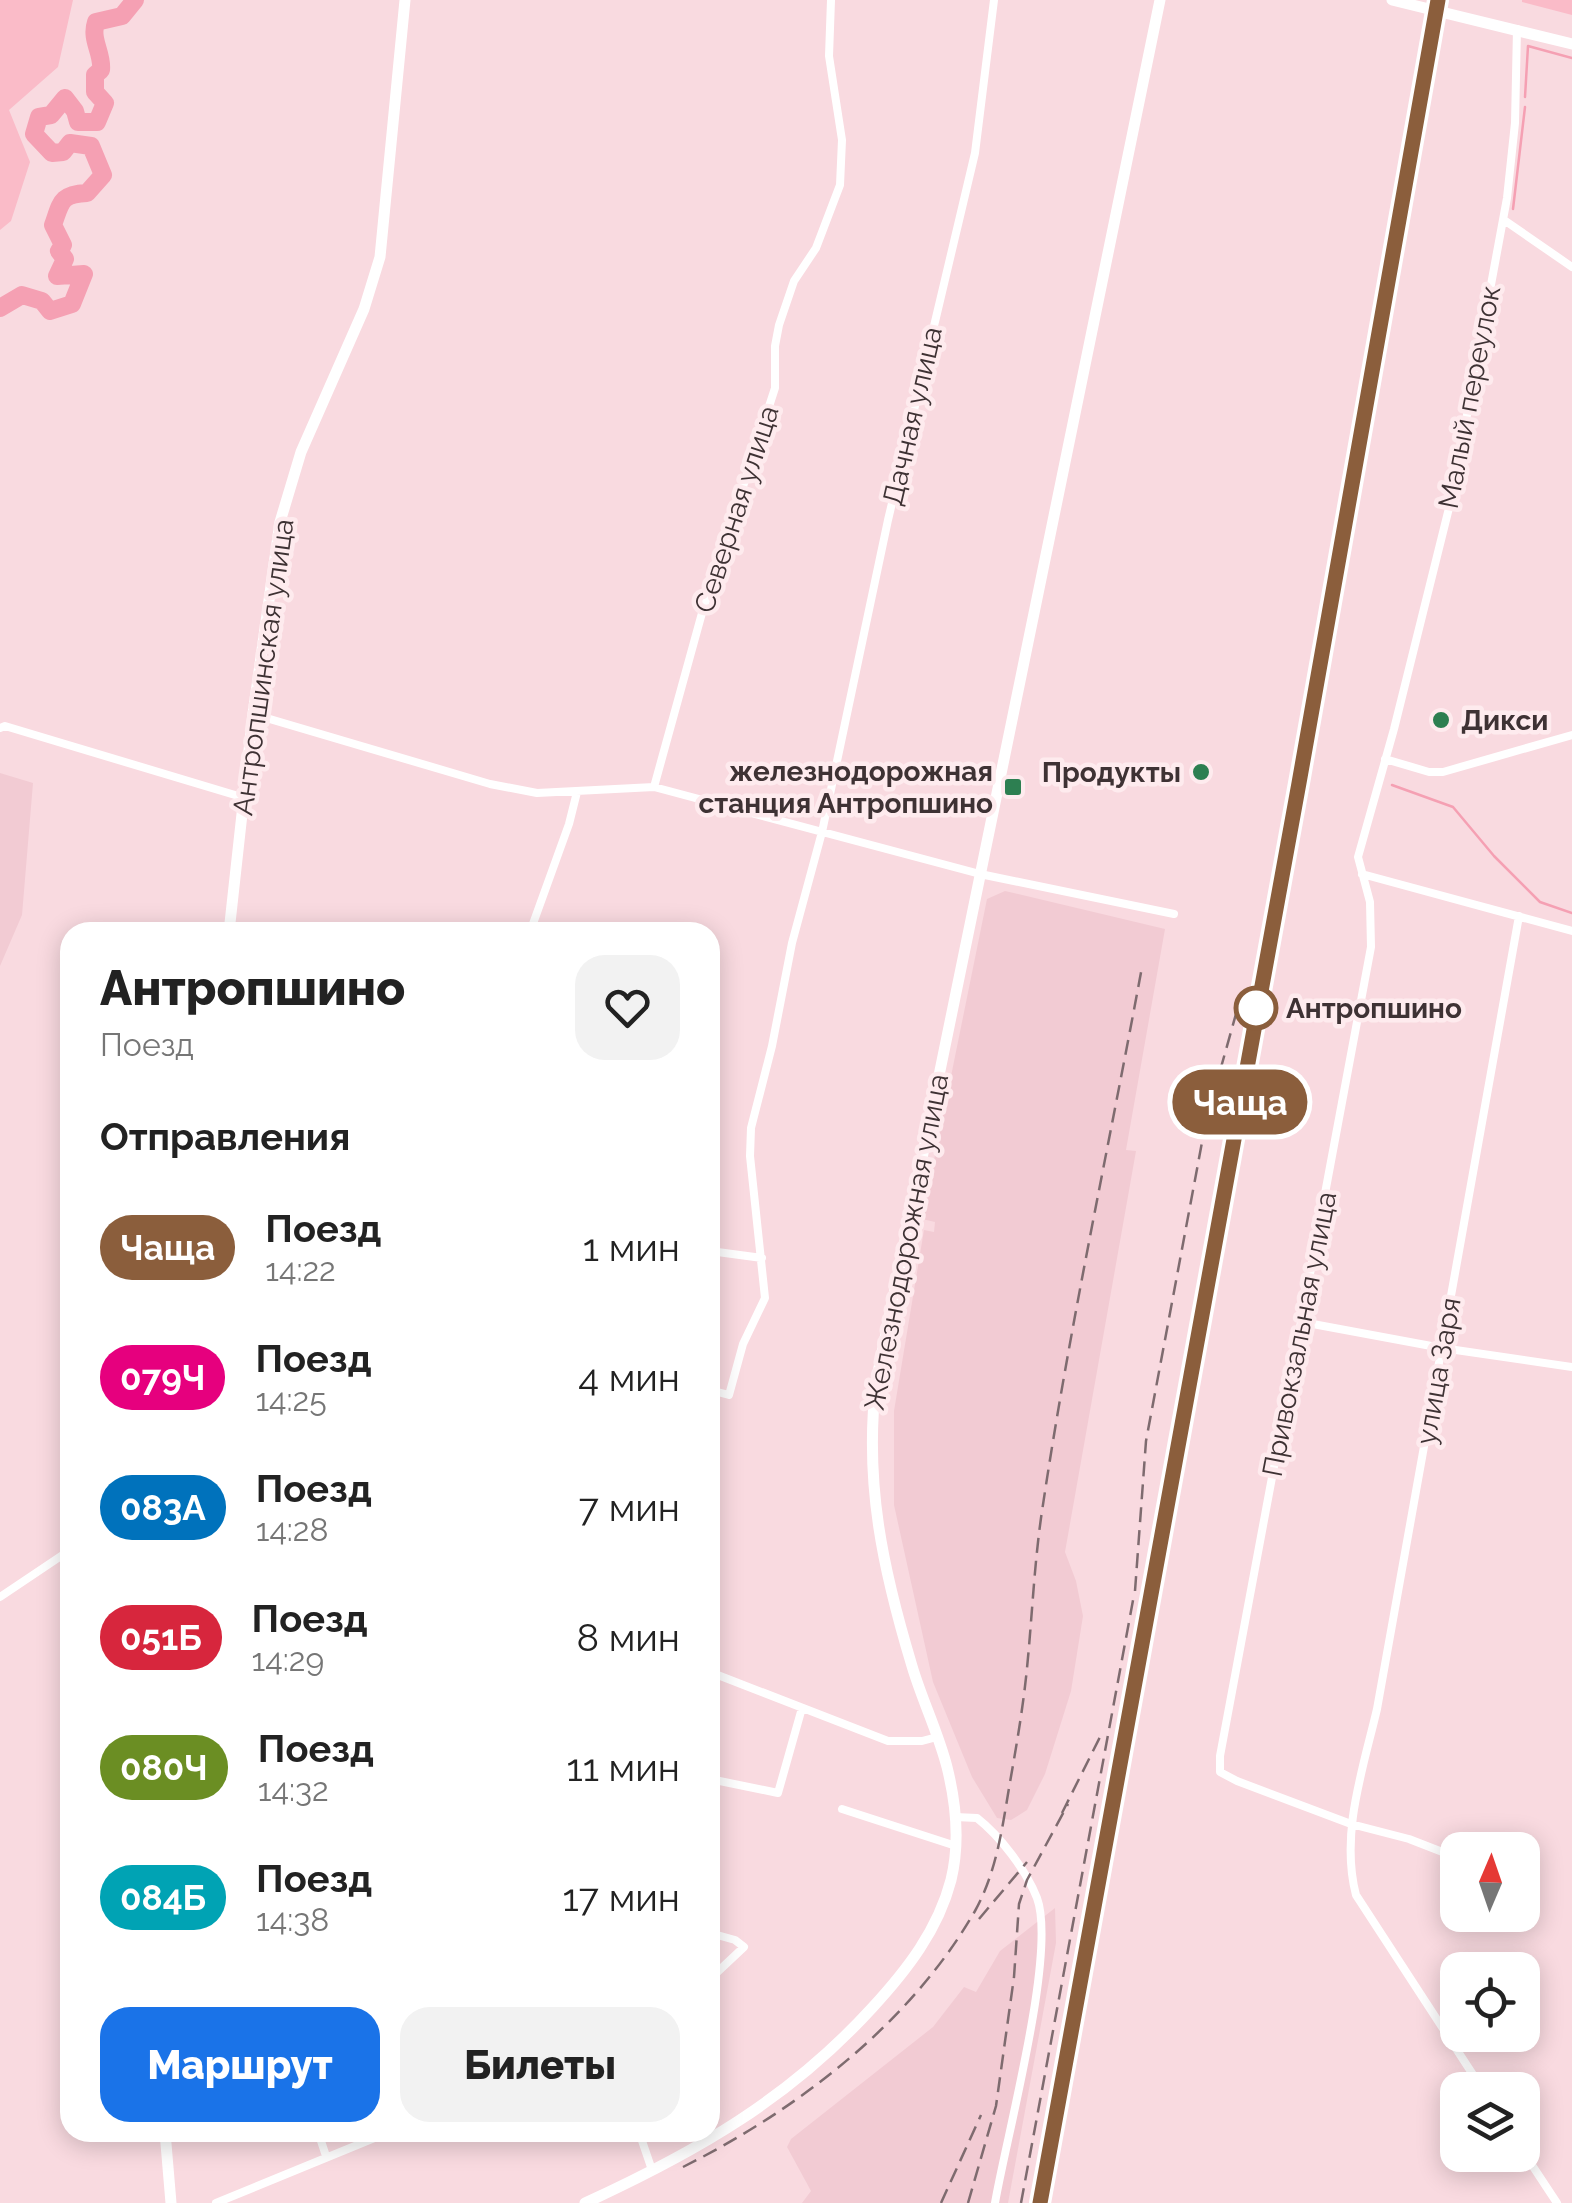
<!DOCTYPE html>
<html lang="ru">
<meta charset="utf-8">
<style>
:root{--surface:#fff;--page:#f2f2f2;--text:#222;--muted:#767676;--accent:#1a73e8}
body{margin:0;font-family:Raleway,sans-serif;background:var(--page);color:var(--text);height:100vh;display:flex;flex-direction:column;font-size:38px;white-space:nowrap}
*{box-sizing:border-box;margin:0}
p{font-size:32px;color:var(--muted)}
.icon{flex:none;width:55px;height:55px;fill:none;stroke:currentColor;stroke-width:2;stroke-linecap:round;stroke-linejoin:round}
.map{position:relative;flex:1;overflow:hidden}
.drawer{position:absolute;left:60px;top:922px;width:660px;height:1220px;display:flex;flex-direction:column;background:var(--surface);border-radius:30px;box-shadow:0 5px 25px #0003}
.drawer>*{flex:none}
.badge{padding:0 20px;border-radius:32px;font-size:35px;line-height:65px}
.needle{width:65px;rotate:2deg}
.controls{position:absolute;left:1440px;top:1832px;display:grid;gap:20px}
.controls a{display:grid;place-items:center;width:100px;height:100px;border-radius:20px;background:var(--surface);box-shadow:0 5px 25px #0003;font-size:50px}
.map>.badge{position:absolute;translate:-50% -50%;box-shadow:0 0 0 5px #fff}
h2{padding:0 40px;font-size:38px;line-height:90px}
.round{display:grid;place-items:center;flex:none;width:105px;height:105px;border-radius:30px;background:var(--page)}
.head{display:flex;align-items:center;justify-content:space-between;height:170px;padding:0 40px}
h1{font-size:48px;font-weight:800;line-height:75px}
.action{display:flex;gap:20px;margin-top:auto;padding:20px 40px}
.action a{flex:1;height:115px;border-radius:30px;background:var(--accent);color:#fff;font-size:40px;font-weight:800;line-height:115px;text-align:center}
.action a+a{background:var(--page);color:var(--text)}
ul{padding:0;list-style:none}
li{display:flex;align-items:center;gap:30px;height:130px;padding:0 40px}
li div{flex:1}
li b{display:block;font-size:38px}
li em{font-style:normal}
li .badge{min-width:110px;font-weight:700;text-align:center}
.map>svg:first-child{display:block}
</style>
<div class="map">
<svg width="1572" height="2203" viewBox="0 0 1572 2203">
<rect width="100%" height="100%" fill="#f9dae0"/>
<!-- built -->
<path fill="#f2cbd3" d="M0 773 33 783 22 915 0 966Z
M1005 891 1165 929 1126 1150 1136 1151 1065 1552 1076 1581 1083 1616 1071 1691 1045 1774 1027 1810 1011 1820 997 1818 972 1777 933 1682 894 1505V1411L924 1230 934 1232 935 1222 922 1219 987 899Z
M1055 1908 1056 1943 1008 2203H802L811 2191 787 2147 791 2139 933 2027 964 1987 976 1992 1000 1951Z"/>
<!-- green -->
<path fill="#fabbc8" d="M0 0H73L58 67 9 110 30 162 11 221 0 230Z
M1522 0H1572V15L1522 2Z"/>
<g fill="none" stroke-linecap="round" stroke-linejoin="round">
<!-- stream -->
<path stroke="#f5a0b3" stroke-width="2.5" d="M1525 97 1528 46 1572 58
M1513 209 1525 107
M1392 785 1453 807 1494 856 1540 902 1572 913"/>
<!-- river -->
<path stroke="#f5a0b3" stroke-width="18" d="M0 308 22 295 42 301 50 311 72 304 84 274 57 276 65 259 59 251 63 245 53 225C61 203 60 194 87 193L103 175 91 146 70 143 63 152 52 153 34 134 39 117 51 115 65 98 75 111 78 122H97L105 103 95 92V75L101 70C103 53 90 40 96 22L122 16 135 0"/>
<!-- street -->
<path stroke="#fff" stroke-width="8" d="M1504 220 1572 267
M253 714 490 784 537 793 654 787 980 874 1174 914
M0 728 5 726 245 798
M1385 759 1429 772H1443L1572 735
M654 787 702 613 775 388V346L779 325 794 281 816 248 840 185 842 140 829 56 831 0
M1362 874 1572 931
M530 932 569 824 577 792
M710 1251 762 1258
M1302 1322 1442 1348 1572 1367
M710 1390 729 1395 743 1344 765 1298 750 1156 751 1128 772 1046 792 943 822 832 888 520 975 153 994 0
M0 1597 70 1550
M710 1672 888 1741H922L937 1737
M710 1779 778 1793 802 1708
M842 1809 956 1846
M955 1817 977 1818C1000 1836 1026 1870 1037 1898 1057 1952 1006 2138 995 2203
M1445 1853 1409 1839 1351 1824 1237 1781 1220 1772V1756L1371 947 1370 902 1358 857 1394 729 1452 496 1507 198 1515 123 1517 29
M710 1933 735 1940 744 1947 710 1979
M1483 2090 1356 1895C1340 1834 1363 1769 1377 1709L1519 916
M318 2132 326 2156
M639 2132 652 2170
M1522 2150 1557 2203
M216 2203 389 2132"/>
<!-- secondary -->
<path stroke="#fff" stroke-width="11" d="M1392 0 1572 44
M229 932 253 714 280 522 301 452 364 309 380 257 405 0
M165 2132 171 2203
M585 2203C696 2152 789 2099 872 2008 907 1970 938 1930 951 1880 960 1843 956 1803 947 1767 938 1732 922 1700 912 1666 883 1570 864 1483 876 1382L1160 0"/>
<!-- rail -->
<path stroke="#7e6b6f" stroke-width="2.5" stroke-dasharray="15 8" stroke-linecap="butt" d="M1135 1591 1146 1441 1206 1121 1241 996
M1062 1813 1100 1737
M979 1919 1027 1862
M683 2167C797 2110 910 2024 975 1911 996 1873 1002 1830 1009 1788 1016 1748 1023 1709 1027 1668 1032 1618 1034 1568 1041 1518 1068 1334 1108 1151 1142 967
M941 2203 981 2115
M968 2203 996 2106 1014 1977 1019 1904 1027 1880 1068 1804
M1021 2203 1134 1595
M1040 2203 1438 0"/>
</g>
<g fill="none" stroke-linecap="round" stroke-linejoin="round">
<defs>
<path id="line" d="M1040 2203 1299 783 1438 0"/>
</defs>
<!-- line casing -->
<use href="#line" stroke="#fff" stroke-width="22"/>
<!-- line -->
<use href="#line" stroke="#8b5e3c" stroke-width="15"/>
</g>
<!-- markers -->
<g fill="#2d7f51" stroke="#feebee" stroke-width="4">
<circle cx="1441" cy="720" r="10"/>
<circle cx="1201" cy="772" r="10"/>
<rect x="1003" y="777" width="20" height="20" rx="5"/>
</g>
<circle fill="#fff" stroke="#8b5e3c" stroke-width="5" cx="1256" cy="1008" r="20"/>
<g text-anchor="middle" stroke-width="9" stroke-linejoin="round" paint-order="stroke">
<!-- street labels -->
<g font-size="28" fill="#3e3234" stroke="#feebee">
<text transform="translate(1469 397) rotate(-79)" y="10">Малый переулок</text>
<text transform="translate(912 416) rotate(-77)" y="10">Дачная улица</text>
<text transform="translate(736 509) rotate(-72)" y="10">Северная улица</text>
<text transform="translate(263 667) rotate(-82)" y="10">Антропшинская улица</text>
<text transform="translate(906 1242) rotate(-79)" y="10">Железнодорожная улица</text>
<text transform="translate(1299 1334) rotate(-79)" y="10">Привокзальная улица</text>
<text transform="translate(1438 1371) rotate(-80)" y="10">улица Заря</text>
</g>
<!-- poi labels -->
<g font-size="28" font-weight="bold" fill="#3e3234" stroke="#feebee" text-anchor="end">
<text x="1461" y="730" text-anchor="start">Дикси</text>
<text x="993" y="781">железнодорожная<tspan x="993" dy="32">станция Антропшино</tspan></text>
<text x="1181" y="782">Продукты</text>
</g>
<!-- stop labels -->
<g font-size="28" font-weight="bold" fill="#3e3234" stroke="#feebee" text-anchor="start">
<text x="1286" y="1018">Антропшино</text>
</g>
</g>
</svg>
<div class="controls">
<a><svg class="needle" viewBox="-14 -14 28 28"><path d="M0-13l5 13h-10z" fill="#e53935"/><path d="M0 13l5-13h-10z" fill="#767676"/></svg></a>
<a><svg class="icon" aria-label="locate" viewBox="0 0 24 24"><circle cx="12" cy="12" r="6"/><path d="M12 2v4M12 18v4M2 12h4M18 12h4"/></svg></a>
<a><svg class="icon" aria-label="layers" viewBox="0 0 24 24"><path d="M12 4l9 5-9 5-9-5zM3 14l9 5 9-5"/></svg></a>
</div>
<b class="badge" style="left:1240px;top:1102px;background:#8b5e3c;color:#fff">Чаща</b>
<section class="drawer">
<div class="head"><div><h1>Антропшино</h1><p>Поезд</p></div><a class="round"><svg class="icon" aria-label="heart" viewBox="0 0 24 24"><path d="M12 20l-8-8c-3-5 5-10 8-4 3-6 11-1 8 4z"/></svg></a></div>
<h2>Отправления</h2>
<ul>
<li><span class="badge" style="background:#8b5e3c;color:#fff">Чаща</span><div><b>Поезд</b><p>14:22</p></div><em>1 мин</em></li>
<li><span class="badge" style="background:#e6007e;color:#fff">079Ч</span><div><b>Поезд</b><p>14:25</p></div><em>4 мин</em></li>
<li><span class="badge" style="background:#0072bc;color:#fff">083А</span><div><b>Поезд</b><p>14:28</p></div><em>7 мин</em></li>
<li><span class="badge" style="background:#d7263d;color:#fff">051Б</span><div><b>Поезд</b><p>14:29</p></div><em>8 мин</em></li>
<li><span class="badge" style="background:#6b8e23;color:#fff">080Ч</span><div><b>Поезд</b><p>14:32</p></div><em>11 мин</em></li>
<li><span class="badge" style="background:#00a3b4;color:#fff">084Б</span><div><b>Поезд</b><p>14:38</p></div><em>17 мин</em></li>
</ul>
<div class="action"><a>Маршрут</a><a>Билеты</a></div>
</section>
</div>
